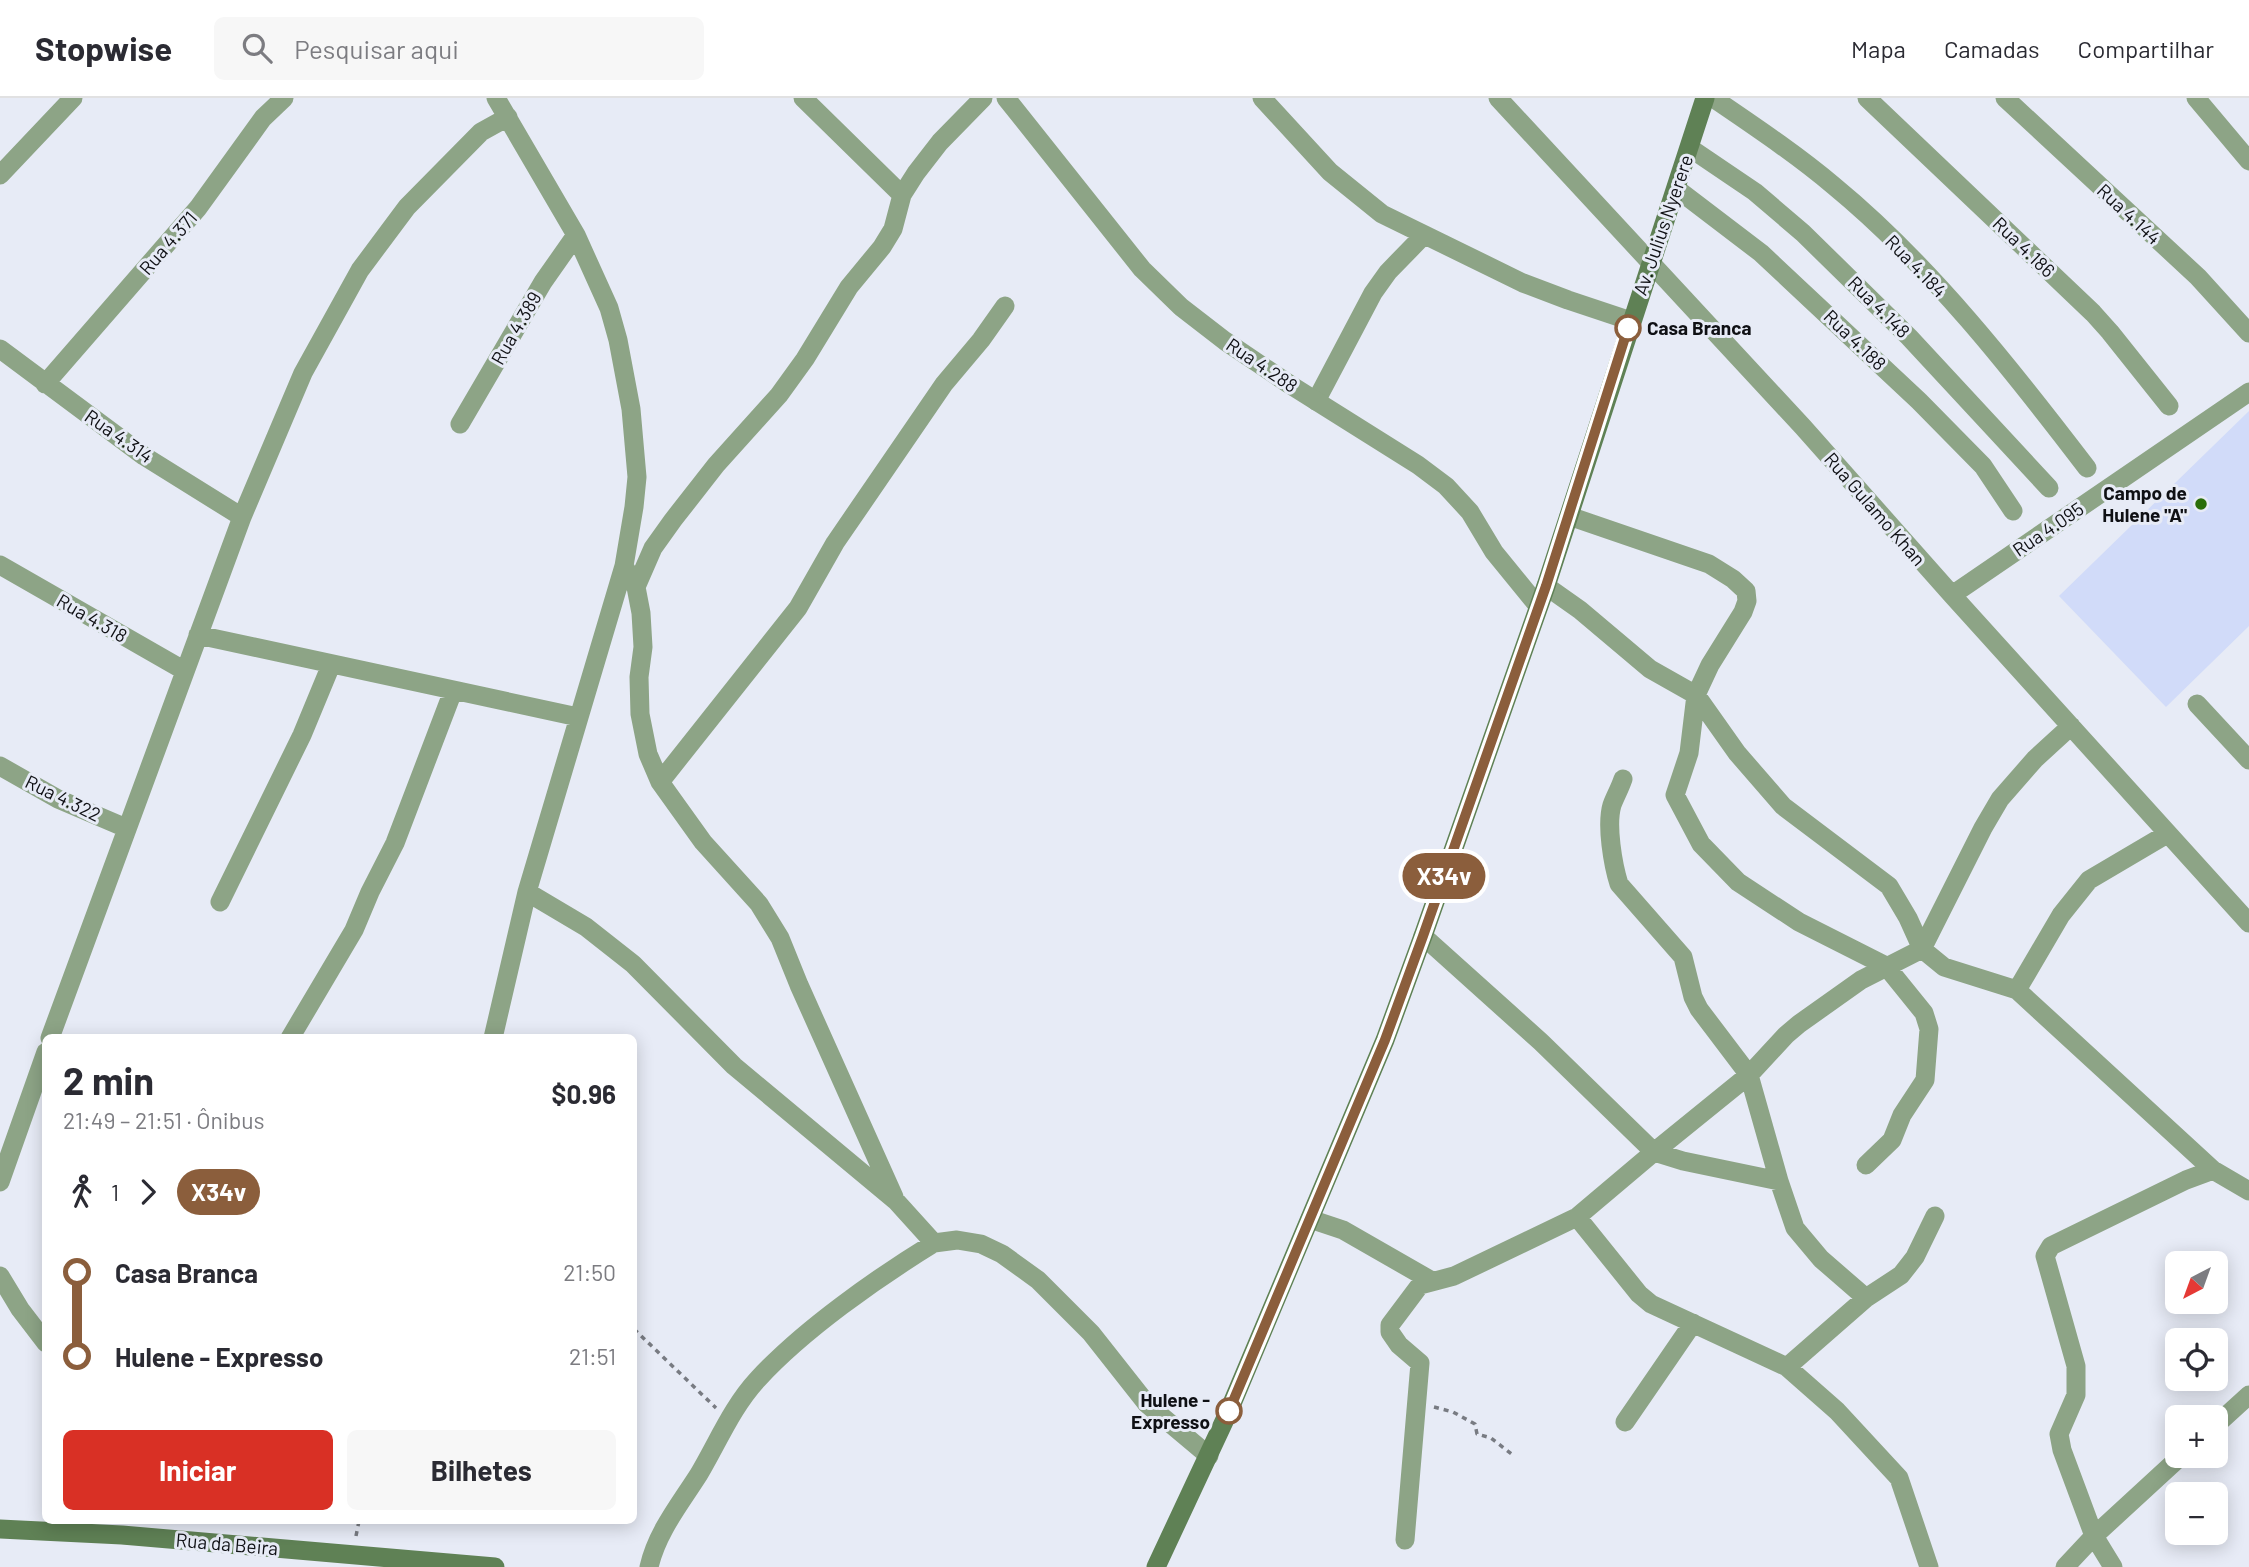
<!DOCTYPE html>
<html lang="pt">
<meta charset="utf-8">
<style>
:root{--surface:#fff;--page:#f7f7f7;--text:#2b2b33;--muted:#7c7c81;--line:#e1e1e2;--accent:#d93025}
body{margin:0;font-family:Barlow,sans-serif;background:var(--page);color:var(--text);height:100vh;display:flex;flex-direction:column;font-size:26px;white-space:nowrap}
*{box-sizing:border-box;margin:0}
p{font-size:23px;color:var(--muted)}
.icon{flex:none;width:38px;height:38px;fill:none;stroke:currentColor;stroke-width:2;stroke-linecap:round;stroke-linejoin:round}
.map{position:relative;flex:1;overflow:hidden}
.details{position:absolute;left:42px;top:936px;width:595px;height:490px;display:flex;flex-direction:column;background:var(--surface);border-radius:10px;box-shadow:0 4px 18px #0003}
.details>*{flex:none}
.badge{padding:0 14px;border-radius:23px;font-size:24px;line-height:46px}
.needle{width:46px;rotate:221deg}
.fabs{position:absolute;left:2165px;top:1153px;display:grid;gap:14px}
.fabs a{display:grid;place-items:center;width:63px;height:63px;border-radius:10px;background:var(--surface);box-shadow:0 4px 18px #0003;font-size:35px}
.map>.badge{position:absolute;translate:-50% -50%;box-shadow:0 0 0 4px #fff}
.legs{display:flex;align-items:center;gap:10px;height:77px;padding:0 21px;font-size:23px}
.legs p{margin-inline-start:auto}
.headline{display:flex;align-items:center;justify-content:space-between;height:119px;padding:0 21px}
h1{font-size:38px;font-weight:700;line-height:52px}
.primary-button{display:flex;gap:14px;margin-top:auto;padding:14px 21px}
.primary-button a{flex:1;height:80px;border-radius:10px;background:var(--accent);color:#fff;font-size:28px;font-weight:700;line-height:80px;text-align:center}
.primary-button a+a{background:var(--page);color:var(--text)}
ul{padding:0 21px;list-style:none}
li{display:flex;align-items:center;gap:24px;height:84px;font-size:26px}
li i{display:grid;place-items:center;width:10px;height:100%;margin:0 9px;background:currentColor}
li i::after{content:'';width:18px;height:18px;margin:-9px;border:5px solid;border-radius:50%;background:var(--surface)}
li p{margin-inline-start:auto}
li:first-child i{background:linear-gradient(#0000 50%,currentColor 0)}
li:last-child i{background:linear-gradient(currentColor 50%,#0000 0)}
header{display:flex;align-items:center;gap:42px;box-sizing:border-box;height:98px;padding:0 35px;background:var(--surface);border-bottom:2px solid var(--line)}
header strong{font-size:33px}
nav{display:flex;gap:38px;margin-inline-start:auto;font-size:24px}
.search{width:490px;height:63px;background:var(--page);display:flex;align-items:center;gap:18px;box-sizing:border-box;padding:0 24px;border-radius:10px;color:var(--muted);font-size:26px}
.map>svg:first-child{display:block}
</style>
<header>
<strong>Stopwise</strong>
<div class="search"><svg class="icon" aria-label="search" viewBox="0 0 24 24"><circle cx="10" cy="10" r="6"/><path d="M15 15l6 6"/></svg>Pesquisar aqui</div>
<nav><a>Mapa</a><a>Camadas</a><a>Compartilhar</a></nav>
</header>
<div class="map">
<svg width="2249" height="1469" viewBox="0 0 2249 1469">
<rect width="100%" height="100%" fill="#e7ebf6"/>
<!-- green -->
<path fill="#d1dbf9" d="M2249 313V528L2166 609 2059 498Z"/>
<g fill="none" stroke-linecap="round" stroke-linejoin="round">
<!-- path -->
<path stroke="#787b82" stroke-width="3.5" stroke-dasharray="5 5" stroke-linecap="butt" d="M634 1231 716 1310
M1434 1309 1453 1314 1475 1326 1477 1336 1491 1340 1514 1358
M356 1438 359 1423"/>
<!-- minor -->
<path stroke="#8da486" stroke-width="19" d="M803 0 902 97
M1262 0 1330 74 1382 116 1523 185 1568 202 1631 223
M1498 0 1803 329 1952 497 2249 825
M1713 0C1754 28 1796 56 1834 88 1929 166 2013 273 2087 370
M1867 0 2093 215 2110 234 2169 308
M2005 0 2198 179 2249 235
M2196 0 2249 63
M1690 50 1755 94 1803 135 1909 239 2049 390
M0 77 73 0
M1677 91 1761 155 1919 303 1983 368 2013 413
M0 251 144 358 242 419
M45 286 198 110 263 20 284 0
M1316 303 1373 195 1388 174 1423 138
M460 326 543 184 576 137
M1569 418 1709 466 1733 481 1746 493 1747 503 1743 514 1710 567 1696 597 1689 655 1675 697 1701 746 1738 784 1799 824 1886 868 1924 915 1929 931 1925 982 1902 1017 1892 1042 1866 1067
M0 467 185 573
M624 468 636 489 641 515 643 549 639 579 640 616 648 656 660 684 703 744 759 806 780 840 799 887 894 1099
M1546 488 1580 512 1650 571 1696 597 1737 655 1783 708 1889 788 1908 820 1922 851 1944 869 2017 892 2213 1072 2249 1093
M636 489 653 450 673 422 716 367 779 297 805 261 849 189 882 149 893 131 902 97 916 75 940 44 983 0
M1952 497 2249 294
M198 537 578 619
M2197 606 2249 662
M0 668 58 701 126 730
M1623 681C1620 690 1615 699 1612 707 1606 727 1613 767 1619 786L1683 859 1693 899 1699 911 1749 977 1779 1083 1795 1130 1821 1161 1866 1200
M660 684 798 510 835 445 944 286 981 242 1005 208
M527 794 586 829 633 866 734 968 896 1103 934 1145 957 1142 981 1146 1002 1156 1038 1182 1091 1235 1147 1306 1209 1358
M220 804 302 637 331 567
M1423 838 1541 944 1654 1054 1683 1063 1779 1083
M2017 892 2061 817 2089 782 2167 736
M50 940 242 419 303 275 360 172 407 109 481 34 508 19
M290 940 354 832 370 794 395 745 453 593
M493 940 527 794 624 468 634 409 637 379 631 311 618 242 609 210 576 137 496 0
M0 1084 46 954
M1577 1119 1639 1196 1651 1206 1787 1269 1837 1313 1899 1380 1929 1469
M1310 1121 1343 1132 1432 1183
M0 1178 20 1211 46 1245
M1787 1269 1866 1200 1901 1177 1915 1159 1935 1118
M1625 1324 1693 1225
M2216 1327 2249 1297
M1405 1442 1420 1265 1399 1247 1390 1234V1227L1420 1187 1454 1178 1577 1119 1654 1054 1749 977 1786 937 1799 926 1861 882 1922 851 1983 730 2000 701 2035 661 2071 628
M649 1469C657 1434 680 1406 699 1376 718 1344 732 1309 758 1281 803 1232 877 1180 934 1145
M2065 1469 2094 1438 2181 1358
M2113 1469 2094 1438 2062 1352 2059 1336 2076 1297V1268L2045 1158 2051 1148 2186 1082 2213 1072"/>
<!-- tertiary -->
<path stroke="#8da486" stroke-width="19" d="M1006 0 1142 171 1181 209 1225 243 1289 286 1418 367 1446 388 1470 414 1494 454 1538 508"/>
<!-- secondary -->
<path stroke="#5f8155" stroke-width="19" d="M0 1431 122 1437 495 1469
M1156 1469 1228 1315 1385 942 1423 838 1546 488 1705 0"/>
</g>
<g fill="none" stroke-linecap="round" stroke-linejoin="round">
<defs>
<path id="line-1" d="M1229 1313 1385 942 1423 838 1546 488 1628 230"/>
</defs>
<!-- line-1 casing -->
<use href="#line-1" stroke="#fff" stroke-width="16"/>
<!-- line-1 -->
<use href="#line-1" stroke="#8b5e3c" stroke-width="10"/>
</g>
<!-- markers -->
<g fill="#fff" stroke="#8b5e3c" stroke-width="3.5">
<circle cx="1628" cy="230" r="12"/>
<circle cx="1229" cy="1313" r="12"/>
</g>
<circle fill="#2a6e09" stroke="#e7ebf6" stroke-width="2.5" cx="2201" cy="406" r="7"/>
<g text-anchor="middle" stroke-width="6" stroke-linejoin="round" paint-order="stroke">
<!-- street labels -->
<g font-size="19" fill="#0f1014" stroke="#e7ebf6">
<text transform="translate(2129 116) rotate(43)" y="7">Rua 4.144</text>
<text transform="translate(1663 127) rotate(-71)" y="7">Av. Julius Nyerere</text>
<text transform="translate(168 145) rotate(-49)" y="7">Rua 4.371</text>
<text transform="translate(2024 149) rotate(44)" y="7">Rua 4.186</text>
<text transform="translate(1916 168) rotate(46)" y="7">Rua 4.184</text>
<text transform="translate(1879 209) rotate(45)" y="7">Rua 4.148</text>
<text transform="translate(516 230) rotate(-60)" y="7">Rua 4.389</text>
<text transform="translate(1855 242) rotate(44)" y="7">Rua 4.188</text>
<text transform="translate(1262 267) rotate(34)" y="7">Rua 4.288</text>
<text transform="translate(119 338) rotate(35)" y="7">Rua 4.314</text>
<text transform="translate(1875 411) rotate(49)" y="7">Rua Gulamo Khan</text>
<text transform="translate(2048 431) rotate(-34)" y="7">Rua 4.095</text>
<text transform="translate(92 520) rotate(30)" y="7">Rua 4.318</text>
<text transform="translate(63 700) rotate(26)" y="7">Rua 4.322</text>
<text transform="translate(227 1446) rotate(5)" y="7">Rua da Beira</text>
</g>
<!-- stop labels -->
<g font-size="19" font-weight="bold" fill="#0f1014" stroke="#e7ebf6" text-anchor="start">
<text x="1647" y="237">Casa Branca</text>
<text x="1210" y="1309" text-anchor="end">Hulene -<tspan x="1210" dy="22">Expresso</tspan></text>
</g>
<!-- poi labels -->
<g font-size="19" font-weight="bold" fill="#0f1014" stroke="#e7ebf6" text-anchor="end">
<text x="2187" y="402">Campo de<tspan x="2187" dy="22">Hulene "A"</tspan></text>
</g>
</g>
</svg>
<div class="fabs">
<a><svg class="needle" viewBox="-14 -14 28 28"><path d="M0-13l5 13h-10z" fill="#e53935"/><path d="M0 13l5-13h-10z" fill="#7c7c81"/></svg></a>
<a><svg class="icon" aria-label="locate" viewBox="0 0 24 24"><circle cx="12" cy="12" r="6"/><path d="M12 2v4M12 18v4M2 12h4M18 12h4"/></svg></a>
<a>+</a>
<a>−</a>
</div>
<b class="badge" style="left:1444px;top:778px;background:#8b5e3c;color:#fff">X34v</b>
<section class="details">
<div class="headline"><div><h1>2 min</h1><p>21:49 – 21:51 · Ônibus</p></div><b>$0.96</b></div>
<div class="legs"><svg class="icon" aria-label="walk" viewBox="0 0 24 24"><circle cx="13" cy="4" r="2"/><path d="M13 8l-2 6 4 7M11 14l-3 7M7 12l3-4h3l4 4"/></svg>1<svg class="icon" aria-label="forward" viewBox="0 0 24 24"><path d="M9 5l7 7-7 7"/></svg><b class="badge" style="background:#8b5e3c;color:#fff">X34v</b></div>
<ul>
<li><i style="color:#8b5e3c"></i><b>Casa Branca</b><p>21:50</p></li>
<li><i style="color:#8b5e3c"></i><b>Hulene - Expresso</b><p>21:51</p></li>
</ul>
<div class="primary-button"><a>Iniciar</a><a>Bilhetes</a></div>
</section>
</div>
